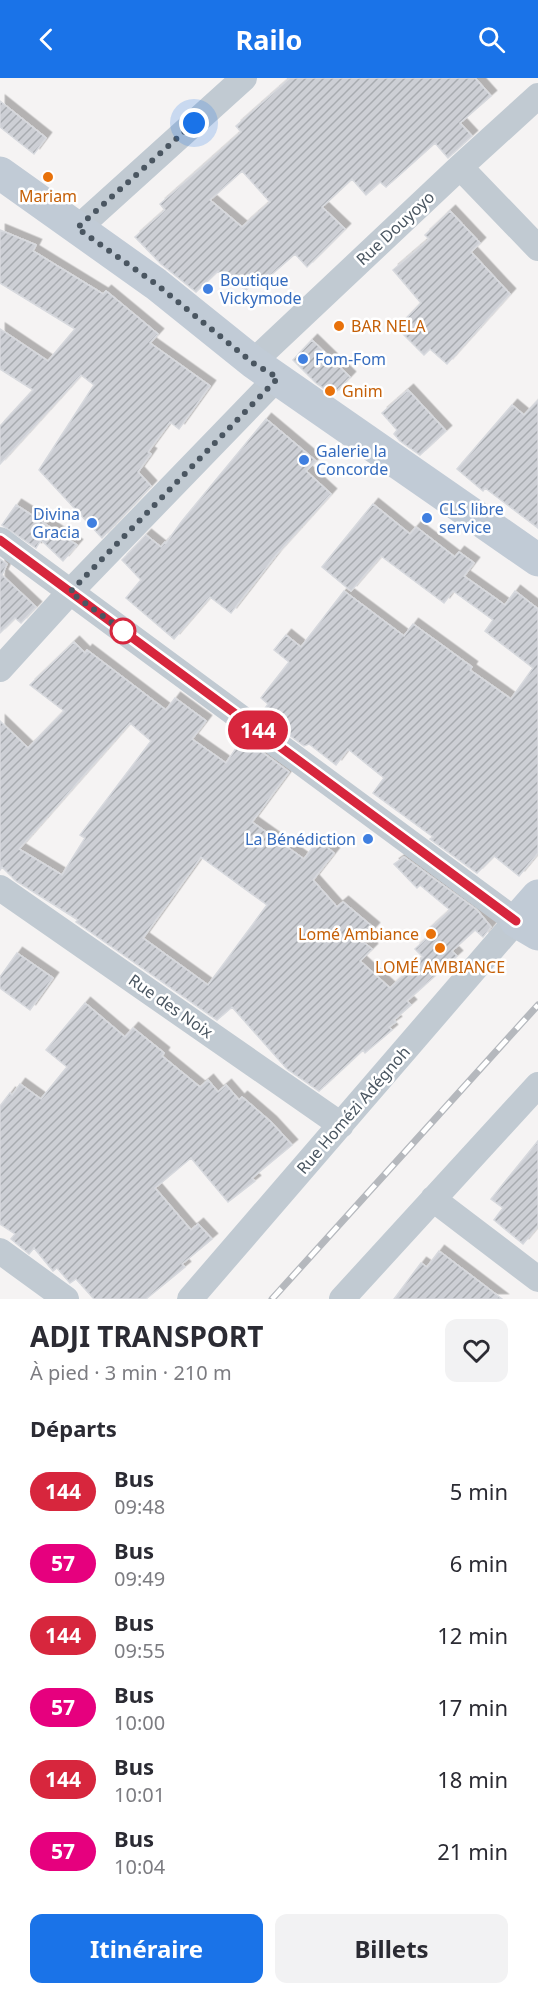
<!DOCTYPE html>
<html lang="fr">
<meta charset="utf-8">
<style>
:root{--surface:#fff;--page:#f2f2f3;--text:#2b2b33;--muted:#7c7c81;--accent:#1a73e8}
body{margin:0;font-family:"Noto Sans",sans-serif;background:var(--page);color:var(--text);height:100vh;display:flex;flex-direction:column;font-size:22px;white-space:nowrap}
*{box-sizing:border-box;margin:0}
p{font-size:20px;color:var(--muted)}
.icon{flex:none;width:33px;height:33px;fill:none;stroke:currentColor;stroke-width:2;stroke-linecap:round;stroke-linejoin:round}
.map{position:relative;height:1221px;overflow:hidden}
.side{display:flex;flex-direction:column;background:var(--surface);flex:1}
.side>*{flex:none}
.badge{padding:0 12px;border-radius:20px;font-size:21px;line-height:39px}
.you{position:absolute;width:30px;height:30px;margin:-15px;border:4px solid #fff;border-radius:50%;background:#1a73e8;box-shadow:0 0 0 9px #1a73e833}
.map>.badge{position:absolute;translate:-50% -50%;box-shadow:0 0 0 3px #fff}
h2{padding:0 30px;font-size:22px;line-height:54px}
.round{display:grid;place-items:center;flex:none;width:63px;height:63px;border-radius:12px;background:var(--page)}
.head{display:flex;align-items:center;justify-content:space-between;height:102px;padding:0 30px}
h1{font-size:28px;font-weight:700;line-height:45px}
.primary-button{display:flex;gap:12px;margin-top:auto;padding:12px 30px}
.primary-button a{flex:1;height:69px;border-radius:12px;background:var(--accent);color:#fff;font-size:24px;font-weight:700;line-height:69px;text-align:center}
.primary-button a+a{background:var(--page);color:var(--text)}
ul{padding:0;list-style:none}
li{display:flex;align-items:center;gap:18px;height:72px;padding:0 30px}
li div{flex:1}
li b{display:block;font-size:22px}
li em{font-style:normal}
li .badge{min-width:66px;font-weight:700;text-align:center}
header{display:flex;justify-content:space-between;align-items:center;height:78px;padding:0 30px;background:var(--accent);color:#fff;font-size:27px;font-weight:700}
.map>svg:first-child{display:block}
</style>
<header><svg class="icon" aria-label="back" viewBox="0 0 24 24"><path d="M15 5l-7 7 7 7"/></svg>Railo<svg class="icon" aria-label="search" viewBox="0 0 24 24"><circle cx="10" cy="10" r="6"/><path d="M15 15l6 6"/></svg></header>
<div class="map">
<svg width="538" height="1221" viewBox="0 0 538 1221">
<defs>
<pattern id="building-hatch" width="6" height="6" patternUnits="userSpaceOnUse" patternTransform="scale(1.5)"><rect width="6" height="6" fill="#cdcfd5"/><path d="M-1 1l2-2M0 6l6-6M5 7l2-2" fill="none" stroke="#a8abb0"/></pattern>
<filter id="shadow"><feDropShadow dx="5.5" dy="-5.5" stdDeviation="0" flood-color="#0004"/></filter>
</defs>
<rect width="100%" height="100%" fill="#f5f3f3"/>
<!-- building -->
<path fill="url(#building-hatch)" stroke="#d7d9de" stroke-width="1.5" fill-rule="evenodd" filter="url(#shadow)" d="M290 0H475L491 18 460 45 472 58 448 80 435 65 386 109 380 104 366 117 352 101 322 129 345 151 307 189 295 176 263 204 260 200 245 213 235 200 229 205 218 193 196 214 161 186 135 159 165 132 160 126 241 54 236 48ZM242 93 270 124 242 149 210 122Z
M0 23 46 60 34 76 0 49Z
M450 133 480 165 471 174 510 216 447 286 430 271 424 277 397 250 421 225 393 192 429 161 425 157Z
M0 152 36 167 33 173 103 216 106 213 158 256 150 265 210 308 179 351 170 344 148 374 151 376 138 394 151 408 102 460 39 392 94 307 81 297 0 386V348L33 312 0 291V251L48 283 75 251 0 205Z
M312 262 350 299 333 317 316 305 293 282Z
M408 312 446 353 420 377 400 363 394 356 397 352 382 335Z
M538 322V450L485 410 483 413 457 391 512 327 524 337Z
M266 341 316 383 306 393 331 416 276 477 231 535 210 519 174 561 126 520 141 502 122 482 146 457 161 469 165 464 166 465 182 443Z
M373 426 410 456 416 449 455 479 459 474 474 485 464 498 505 527 515 513 538 531V775L519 798 494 778 477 795 430 761 433 759 373 715 384 700 348 671 336 687 309 666 304 668 261 636 268 626 261 620 289 584 274 572 286 557 301 569 344 513 404 558 413 546 472 589 470 592 511 621 533 590 485 553 493 542 453 513 444 525 381 478 351 513 322 489Z
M16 427 27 434 77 467 63 483 41 462 36 470 2 447Z
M0 481 7 486 2 497 36 529 21 545 15 540 0 555Z
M74 564 85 575 87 572 166 632 175 620 206 643 192 661 226 685 243 660 289 694 252 744 304 781 318 762 334 775 313 802 337 829 343 824 374 850 362 863 372 871 360 883 390 910 423 879 415 871 428 859 425 855 450 832 420 807 417 810 394 786 404 779 477 832 491 849 483 859 475 852 452 873 457 878 407 923 411 927 394 942 396 944 389 949 392 952 365 975 363 972 319 1013 287 991 232 929 217 942 76 844 78 842 16 803 2 789 0 792V643L28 670 64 633 30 607ZM130 645 151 663 80 757 85 760 62 797 19 771ZM201 779 267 827 208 907 143 860Z
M17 875 53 900 30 932 0 910V899Z
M85 925 125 959 133 950 164 975 162 978 200 1009 208 1002 218 1014 226 1007 239 1022 242 1019 271 1044 292 1067 252 1100 255 1103 228 1124 191 1080 155 1110 191 1152 198 1146 212 1161 182 1186 185 1189 146 1221H94L76 1201 70 1205 57 1190 53 1193 34 1170 29 1176 11 1161 15 1156 0 1146V1028L10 1015 12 1017 20 1006 41 1021 67 989 46 972Z
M538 1063V1148L523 1166 494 1142 503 1130 491 1121Z
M439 1173 502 1221H394L421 1185 427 1189Z"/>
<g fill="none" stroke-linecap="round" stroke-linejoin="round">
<!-- street -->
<path stroke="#c1cad2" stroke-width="26" d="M460 89 538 170
M77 151 244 0
M253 284 460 89 538 18
M0 462 516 843 190 1221
M0 591 70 514 277 300
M0 810 341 1047
M433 1121 538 1201
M0 1173 66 1221
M342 1221 538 1007"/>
<!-- secondary -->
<path stroke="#c1cbd6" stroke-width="33" d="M0 95 156 206 253 284 538 482
M538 818 516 843 538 856"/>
<defs>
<path id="rail" d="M272 1221 538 927"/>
</defs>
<!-- rail casing -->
<use href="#rail" stroke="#b5b8bd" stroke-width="7"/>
<!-- rail -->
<use href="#rail" stroke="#fff" stroke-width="4.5" stroke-dasharray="14" stroke-linecap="butt"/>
</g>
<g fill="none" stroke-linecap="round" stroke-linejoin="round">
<defs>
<path id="line" d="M0 462 516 843"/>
</defs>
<!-- line casing -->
<use href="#line" stroke="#fff" stroke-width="14"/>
<!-- line -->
<use href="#line" stroke="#d7263d" stroke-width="9"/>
<!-- walk -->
<path stroke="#4a5661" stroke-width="6" stroke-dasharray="0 10.8" d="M123 553 126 555 70 514 278 300 253 285 156 206 77 150 194 45"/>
</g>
<!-- markers -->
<g fill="#e8710a" stroke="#fff" stroke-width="2">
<circle cx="48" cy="99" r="6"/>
<circle cx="339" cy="248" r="6"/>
<circle cx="330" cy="313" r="6"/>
<circle cx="431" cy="856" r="6"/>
<circle cx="440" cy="870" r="6"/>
</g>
<g fill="#3f7fe0" stroke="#fff" stroke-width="2">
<circle cx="208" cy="211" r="6"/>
<circle cx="303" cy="281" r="6"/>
<circle cx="304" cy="382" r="6"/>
<circle cx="427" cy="440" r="6"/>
<circle cx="92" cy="445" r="6"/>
<circle cx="368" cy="761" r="6"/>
</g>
<circle fill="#fff" stroke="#d7263d" stroke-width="3" cx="123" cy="553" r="12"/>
<g text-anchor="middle" stroke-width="5" stroke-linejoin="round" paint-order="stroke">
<!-- food labels -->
<g font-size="16" fill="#c56008" stroke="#fff">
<text x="48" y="124">Mariam</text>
<text x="351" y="254" text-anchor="start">BAR NELA</text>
<text x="342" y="319" text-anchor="start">Gnim</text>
<text x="419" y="862" text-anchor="end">Lomé Ambiance</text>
<text x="440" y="895">LOMÉ AMBIANCE</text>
</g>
<!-- street labels -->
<g font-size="16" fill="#4a5661" stroke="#fff">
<text transform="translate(395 150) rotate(-43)" y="6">Rue Douyoyo</text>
<text transform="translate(171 928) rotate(35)" y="6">Rue des Noix</text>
<text transform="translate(353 1032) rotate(-49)" y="6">Rue Homézi Adégnoh</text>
</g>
<!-- shop labels -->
<g font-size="16" fill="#366cbe" stroke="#fff" text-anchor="start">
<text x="220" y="208">Boutique<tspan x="220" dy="18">Vickymode</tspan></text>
<text x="315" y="287">Fom-Fom</text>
<text x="316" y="379">Galerie la<tspan x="316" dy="18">Concorde</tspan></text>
<text x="439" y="437">CLS libre<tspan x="439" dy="18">service</tspan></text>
<text x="80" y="442" text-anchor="end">Divina<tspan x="80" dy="18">Gracia</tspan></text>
<text x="356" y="767" text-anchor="end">La Bénédiction</text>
</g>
</g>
</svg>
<div class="you" style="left:194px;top:45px"></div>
<b class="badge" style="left:258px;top:652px;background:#d7263d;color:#fff">144</b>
</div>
<section class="side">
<div class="head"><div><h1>ADJI TRANSPORT</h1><p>À pied · 3 min · 210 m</p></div><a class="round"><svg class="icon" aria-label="heart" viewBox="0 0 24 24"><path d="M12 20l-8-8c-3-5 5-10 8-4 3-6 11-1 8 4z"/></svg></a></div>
<h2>Départs</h2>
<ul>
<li><span class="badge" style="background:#d7263d;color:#fff">144</span><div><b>Bus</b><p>09:48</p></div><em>5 min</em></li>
<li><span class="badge" style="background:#e6007e;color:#fff">57</span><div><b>Bus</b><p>09:49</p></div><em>6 min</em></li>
<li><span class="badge" style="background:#d7263d;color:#fff">144</span><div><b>Bus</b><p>09:55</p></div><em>12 min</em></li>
<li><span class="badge" style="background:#e6007e;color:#fff">57</span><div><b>Bus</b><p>10:00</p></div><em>17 min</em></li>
<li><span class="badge" style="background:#d7263d;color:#fff">144</span><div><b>Bus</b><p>10:01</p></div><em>18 min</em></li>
<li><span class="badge" style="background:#e6007e;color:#fff">57</span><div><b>Bus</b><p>10:04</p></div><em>21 min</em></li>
</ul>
<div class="primary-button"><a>Itinéraire</a><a>Billets</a></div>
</section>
